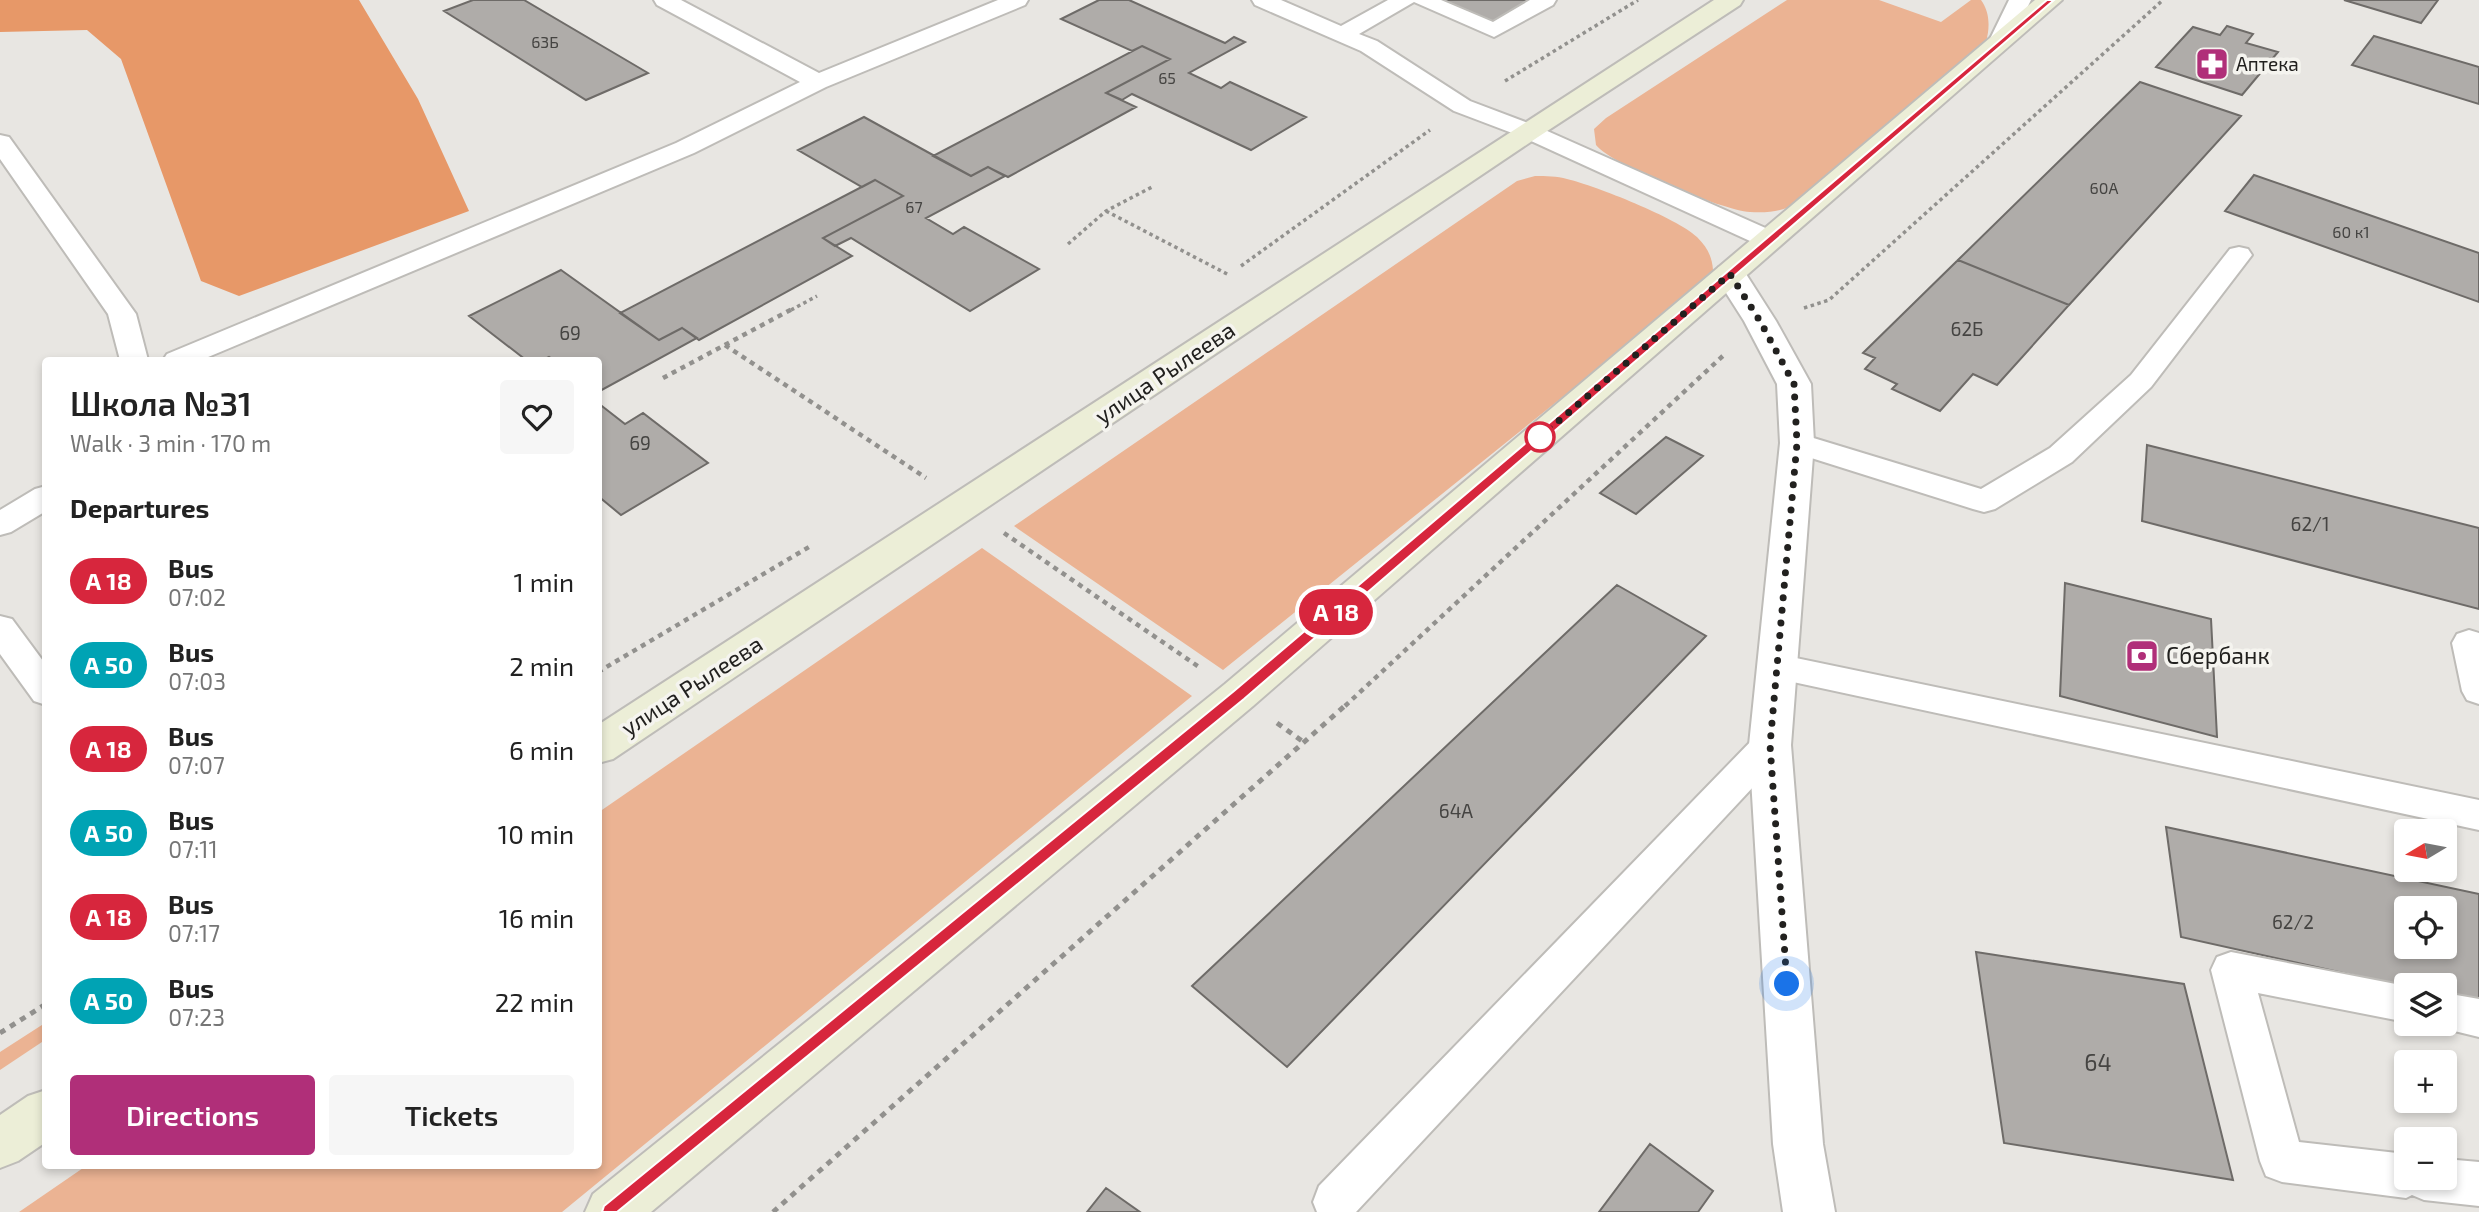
<!DOCTYPE html>
<meta charset="utf-8">
<style>
:root{--surface:#fff;--page:#f6f6f6;--text:#222;--muted:#767676;--accent:#b02f79}
body{margin:0;font-family:"Exo 2",sans-serif;background:var(--page);color:var(--text);height:100vh;display:flex;flex-direction:column;font-size:26px;white-space:nowrap}
*{box-sizing:border-box;margin:0}
p{font-size:23px;color:var(--muted)}
.icon{flex:none;width:38px;height:38px;fill:none;stroke:currentColor;stroke-width:2;stroke-linecap:round;stroke-linejoin:round}
.map{position:relative;flex:1;overflow:hidden}
.drawer{position:absolute;left:42px;top:357px;width:560px;height:812px;display:flex;flex-direction:column;background:var(--surface);border-radius:7px;box-shadow:0 4px 10px #0003}
.drawer>*{flex:none}
.badge{padding:0 14px;border-radius:23px;font-size:24px;line-height:46px}
.needle{width:46px;rotate:260deg}
.buttons{position:absolute;left:2394px;top:819px;display:grid;gap:14px}
.buttons a{display:grid;place-items:center;width:63px;height:63px;border-radius:7px;background:var(--surface);box-shadow:0 4px 10px #0003;font-size:35px}
.you{position:absolute;width:35px;height:35px;margin:-18px;border:5px solid #fff;border-radius:50%;background:#1a73e8;box-shadow:0 0 0 10px #1a73e833}
.map>.badge{position:absolute;translate:-50% -50%;box-shadow:0 0 0 4px #fff}
h2{padding:0 28px;font-size:26px;line-height:63px}
.round{display:grid;place-items:center;flex:none;width:74px;height:74px;border-radius:7px;background:var(--page)}
.headline{display:flex;align-items:center;justify-content:space-between;height:119px;padding:0 28px}
h1{font-size:33px;font-weight:600;line-height:52px}
.button{display:flex;gap:14px;margin-top:auto;padding:14px 28px}
.button a{flex:1;height:80px;border-radius:7px;background:var(--accent);color:#fff;font-size:28px;font-weight:600;line-height:80px;text-align:center}
.button a+a{background:var(--page);color:var(--text)}
ul{padding:0;list-style:none}
li{display:flex;align-items:center;gap:21px;height:84px;padding:0 28px}
li div{flex:1}
li b{display:block;font-size:26px}
li em{font-style:normal}
li .badge{min-width:77px;font-weight:700;text-align:center}
.map>svg:first-child{display:block}
</style>
<div class="map">
<svg width="2479" height="1212" viewBox="0 0 2479 1212">
<rect width="100%" height="100%" fill="#e8e6e2"/>
<!-- green -->
<path fill="#ebb393" d="M1787 0H1879L1941 22 1971 0H1981C1990 12 1990 28 1986 42L1817 194C1793 207 1778 214 1750 212 1722 210 1613 166 1596 145L1594 129 1606 118Z
M1535 176C1546 176 1557 176 1567 179 1596 186 1677 218 1697 237 1707 247 1712 256 1713 270L1702 285 1223 670 1014 526 1517 181Z
M982 548 1192 696 562 1212H19L86 1166H598L599 812Z
M45 1023V1040L0 1070V1052Z"/>
<!-- forest -->
<path fill="#e79868" d="M0 0H359L418 99 469 211 239 296 201 281 121 59 87 30 0 32Z"/>
<!-- building -->
<path fill="#afaca9" stroke="#6e6b68" stroke-width="2" fill-rule="evenodd" d="M473 0H524L648 73 586 100 444 11Z
M1099 0H1129L1225 43 1234 37 1245 42 1189 73 1221 88 1230 82 1306 117 1251 150 1132 94 1122 100 1106 93 1170 59 1142 46 1132 51 1061 19Z
M1444 0H1531L1489 25 1438 4Z
M2344 0H2438L2421 23Z
M2227 26 2253 34 2246 43 2278 52 2242 95 2156 67 2193 27 2220 35Z
M2374 36 2479 67V104L2352 65Z
M1142 46 1170 59 1106 93 1136 107 1008 177 988 167 971 176 933 156Z
M2140 82 2241 116 2069 305 1958 260Z
M864 117 971 176 988 167 1005 176 926 218 953 234 964 227 1039 269 970 311 851 238 835 246 823 238 903 196 875 180 862 187 798 150Z
M2254 175 2479 253V302L2225 211Z
M875 180 903 196 823 238 852 256 699 340 682 328 659 340 620 313Z
M1958 260 2069 305 1997 385 1973 374 1940 411 1892 389 1897 384 1865 369 1875 358 1863 353Z
M561 270 659 340 682 328 697 338 598 392V360H554L549 357 543 360H526L469 316Z
M598 403 625 424 643 413 708 463 621 515 598 496Z
M1666 437 1703 456 1636 514 1600 493Z
M2147 445 2479 528V609L2142 521Z
M2065 583 2211 619 2217 737 2060 696Z
M1617 585 1706 636 1287 1067 1192 986Z
M2166 827 2479 894V1003L2445 995V985L2406 987 2181 937ZM2406 908H2445V947H2406Z
M1976 952 2184 984 2233 1180 2004 1143Z
M1650 1144 1713 1191 1698 1212H1599Z
M1106 1188 1140 1212H1087Z"/>
<g fill="none" stroke-linecap="round" stroke-linejoin="round">
<defs>
<path id="service" d="M654 0H681L819 73 998 0H1028L1025 5 826 87 694 153 201 360H163L167 354 676 143 800 82 657 5Z
M1252 0H1281L1341 26 1388 0H1441L1493 22 1530 0H1556L1553 5 1494 37 1414 2 1359 34 1377 41 1470 101 1536 126 1779 234 1783 240 1779 246 1770 248 1761 246 1520 136 1454 111 1361 51 1255 5Z
M2009 0H2031L2008 46H1992L1989 41Z
M0 135 9 137 136 314 148 360H120L108 314 0 159Z
M2239 247 2248 249 2252 255 2151 387 2072 462 1995 509 1984 512 1973 509 1786 450 1782 443 1786 436 1797 433 1981 489 2050 448 2131 375 2230 249Z
M46 486V511L11 532 0 535V510L35 489Z
M0 616 12 619 46 665V705L34 701 0 654Z
M2469 630 2479 633V704L2467 700 2462 691 2452 643 2457 634Z
M1777 654 2479 800V830L1765 676 1760 667 1765 658Z
M1770 731 1783 735 1788 745 1783 755 1356 1212H1317L1313 1202 1319 1186 1757 735Z
M2231 952 2406 986V1022L2258 993 2299 1142 2406 1154V1178H2445V1159L2479 1162V1206L2424 1200 2412 1195 2406 1198 2282 1182 2266 1176 2260 1161 2211 970 2217 957Z
M2445 993 2479 999V1037L2430 1025 2445 1024Z"/>
<path id="minor" d="M1730 265 1741 267 1746 274 1776 321 1811 384 1814 443 1791 745 1823 1144 1835 1212H1783L1773 1144 1749 745 1780 443 1777 384 1744 321 1714 274 1719 267Z"/>
<path id="secondary" d="M1714 0H1743L1740 5 1538 137 613 759 598 763V725Z
M2035 0H2062L1253 706 651 1212H585L593 1194 1225 684Z
M46 1090V1142L18 1161 0 1168V1115L28 1096Z"/>
</defs>
<!-- service casing -->
<use href="#service" stroke="#bebcb8" stroke-width="4"/>
<!-- minor casing -->
<use href="#minor" stroke="#bebcb8" stroke-width="4"/>
<!-- secondary casing -->
<use href="#secondary" stroke="#bebcb8" stroke-width="4"/>
<!-- path-far2 -->
<path stroke="#92918e" stroke-width="3.5" stroke-dasharray="3.5 3.5" stroke-linecap="butt" d="M1505 81 1638 0
M1106 211 1229 275
M1068 244 1106 211 1152 187
M1241 266 1430 130
M1804 308 1829 300 2163 0
M791 310 817 296"/>
<!-- path-far1 -->
<path stroke="#92918e" stroke-width="4.5" stroke-dasharray="5 5" stroke-linecap="butt" d="M725 345 926 478
M663 378 794 308
M1004 533 1199 667
M598 672 809 547
M1345 706 1726 353"/>
<!-- path -->
<path stroke="#92918e" stroke-width="5" stroke-dasharray="6 6" stroke-linecap="butt" d="M1277 723 1305 743
M0 1033 46 1004
M773 1212 1347 704"/>
<!-- service -->
<use href="#service" fill="#fff" fill-rule="evenodd"/>
<!-- minor -->
<use href="#minor" fill="#fff" fill-rule="evenodd"/>
<!-- secondary -->
<use href="#secondary" fill="#eceed7" fill-rule="evenodd"/>
</g>
<!-- line -->
<path fill="#d7263d" stroke="#fff" stroke-width="2" d="M2047 0H2054L1244 699 617 1212H602L604 1206 1234 691Z"/>
<g fill="none" stroke-linecap="round" stroke-linejoin="round">
<!-- walk -->
<path stroke="#22211f" stroke-width="7" stroke-dasharray="0 12.6" d="M1540 437 1730 274 1760 321 1794 384 1797 443 1770 745 1787 984"/>
</g>
<!-- icons -->
<defs>
<symbol id="pharmacy-square" viewBox="-11 -11 22 22"><rect x="-9" y="-9" width="18" height="18" rx="4" fill="#b02f79" stroke="#f5f4ef"/><path d="M-2-6h4v4h4v4h-4v4h-4v-4h-4v-4h4Z" fill="#fff"/></symbol>
<symbol id="bank-square" viewBox="-11 -11 22 22"><rect x="-9" y="-9" width="18" height="18" rx="4" fill="#b02f79" stroke="#f5f4ef"/><path d="M-6-4H6V4H-6ZM0-2.3a2.3 2.3 0 1 0 0 4.6a2.3 2.3 0 1 0 0-4.6Z" fill="#fff"/></symbol>
</defs>
<g fill-rule="evenodd">
<use href="#pharmacy-square" x="2193" y="45" width="38" height="38"/>
<use href="#bank-square" x="2123" y="637" width="38" height="38"/>
</g>
<!-- markers -->
<circle fill="#fff" stroke="#d7263d" stroke-width="3.5" cx="1540" cy="437" r="14"/>
<g text-anchor="middle" stroke-width="7" stroke-linejoin="round" paint-order="stroke">
<!-- far-number labels -->
<g font-size="16" fill="#454442">
<text x="545" y="48">63Б</text>
<text x="1167" y="84">65</text>
<text x="2104" y="194">60А</text>
<text x="914" y="213">67</text>
<text x="2351" y="238">60 к1</text>
</g>
<!-- far-poi labels -->
<g font-size="19" fill="#22211f" stroke="#f5f4ef" text-anchor="start">
<text x="2236" y="71">Аптека</text>
</g>
<!-- number labels -->
<g font-size="19" fill="#454442">
<text x="1967" y="336">62Б</text>
<text x="570" y="340">69</text>
<text x="640" y="450">69</text>
<text x="2310" y="531">62/1</text>
<text x="1456" y="818">64А</text>
<text x="2293" y="929">62/2</text>
</g>
<!-- street labels -->
<g font-size="23" fill="#22211f" stroke="#f5f4ef">
<text transform="translate(1165 373) rotate(-34)" y="8">улица Рылеева</text>
<text transform="translate(692 686) rotate(-33)" y="8">улица Рылеева</text>
</g>
<!-- poi labels -->
<g font-size="23" fill="#22211f" stroke="#f5f4ef" text-anchor="start">
<text x="2166" y="664">Сбербанк</text>
</g>
<!-- near-number labels -->
<g font-size="23" fill="#454442">
<text x="2098" y="1071">64</text>
</g>
</g>
</svg>
<div class="buttons">
<a><svg class="needle" viewBox="-14 -14 28 28"><path d="M0-13l5 13h-10z" fill="#e53935"/><path d="M0 13l5-13h-10z" fill="#767676"/></svg></a>
<a><svg class="icon" aria-label="locate" viewBox="0 0 24 24"><circle cx="12" cy="12" r="6"/><path d="M12 2v4M12 18v4M2 12h4M18 12h4"/></svg></a>
<a><svg class="icon" aria-label="layers" viewBox="0 0 24 24"><path d="M12 4l9 5-9 5-9-5zM3 14l9 5 9-5"/></svg></a>
<a>+</a>
<a>−</a>
</div>
<div class="you" style="left:1787px;top:984px"></div>
<b class="badge" style="left:1336px;top:612px;background:#d7263d;color:#fff">А 18</b>
<section class="drawer">
<div class="headline"><div><h1>Школа №31</h1><p>Walk · 3 min · 170 m</p></div><a class="round"><svg class="icon" aria-label="heart" viewBox="0 0 24 24"><path d="M12 20l-8-8c-3-5 5-10 8-4 3-6 11-1 8 4z"/></svg></a></div>
<h2>Departures</h2>
<ul>
<li><span class="badge" style="background:#d7263d;color:#fff">А 18</span><div><b>Bus</b><p>07:02</p></div><em>1 min</em></li>
<li><span class="badge" style="background:#00a3b4;color:#fff">А 50</span><div><b>Bus</b><p>07:03</p></div><em>2 min</em></li>
<li><span class="badge" style="background:#d7263d;color:#fff">А 18</span><div><b>Bus</b><p>07:07</p></div><em>6 min</em></li>
<li><span class="badge" style="background:#00a3b4;color:#fff">А 50</span><div><b>Bus</b><p>07:11</p></div><em>10 min</em></li>
<li><span class="badge" style="background:#d7263d;color:#fff">А 18</span><div><b>Bus</b><p>07:17</p></div><em>16 min</em></li>
<li><span class="badge" style="background:#00a3b4;color:#fff">А 50</span><div><b>Bus</b><p>07:23</p></div><em>22 min</em></li>
</ul>
<div class="button"><a>Directions</a><a>Tickets</a></div>
</section>
</div>
